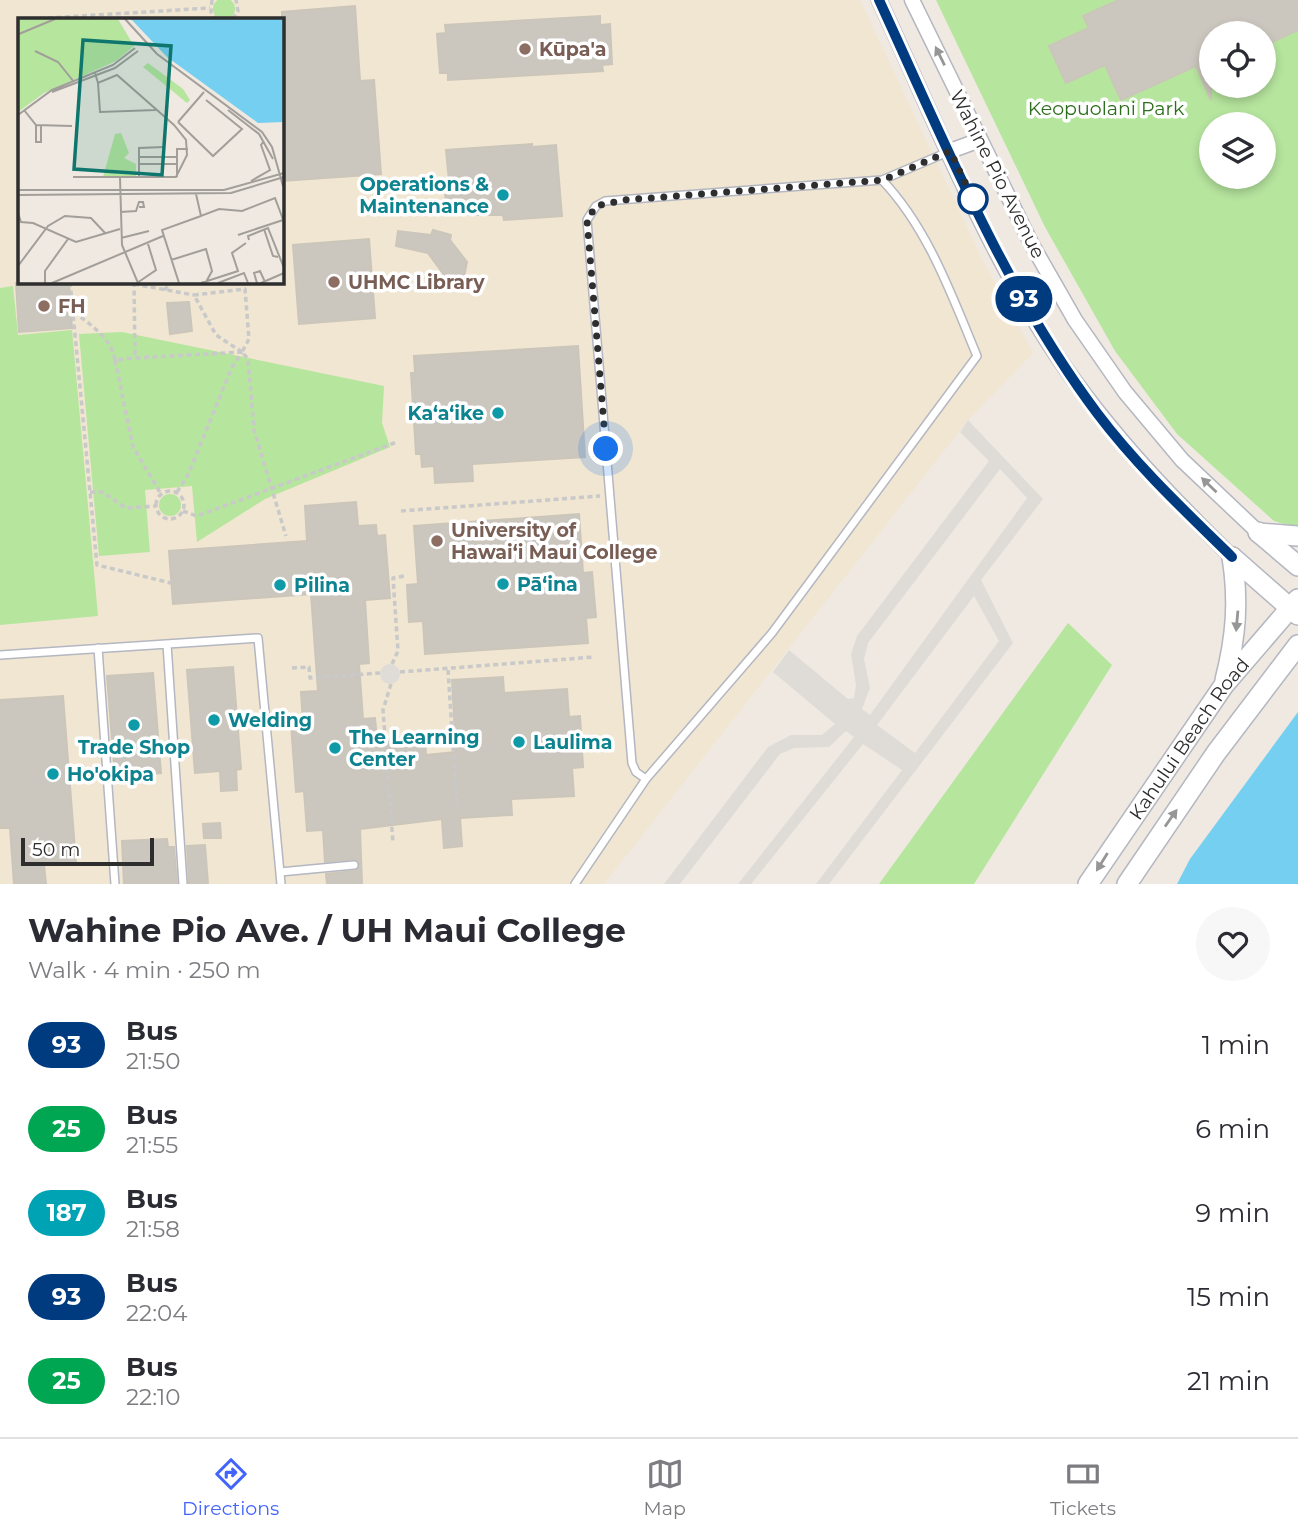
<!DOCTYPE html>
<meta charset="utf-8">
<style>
:root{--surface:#fff;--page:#f7f7f7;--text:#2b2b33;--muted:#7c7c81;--line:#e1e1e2;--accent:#4264fb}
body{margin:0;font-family:Montserrat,sans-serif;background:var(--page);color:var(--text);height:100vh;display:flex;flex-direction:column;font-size:26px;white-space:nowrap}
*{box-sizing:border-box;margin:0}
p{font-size:23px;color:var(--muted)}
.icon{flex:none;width:38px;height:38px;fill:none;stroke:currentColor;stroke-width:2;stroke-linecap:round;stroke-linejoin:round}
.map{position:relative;height:884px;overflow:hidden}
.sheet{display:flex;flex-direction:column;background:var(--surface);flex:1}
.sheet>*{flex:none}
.badge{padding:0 14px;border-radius:23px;font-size:24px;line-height:46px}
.fabs{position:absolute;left:1199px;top:21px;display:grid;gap:14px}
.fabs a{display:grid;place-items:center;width:77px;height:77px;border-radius:50%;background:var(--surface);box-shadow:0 4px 10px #0003;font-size:35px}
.scale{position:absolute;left:21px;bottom:18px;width:133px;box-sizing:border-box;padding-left:7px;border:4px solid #2e2e2e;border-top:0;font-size:19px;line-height:24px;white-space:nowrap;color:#2e2e2e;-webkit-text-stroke:5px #fff;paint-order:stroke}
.you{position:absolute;width:35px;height:35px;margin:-18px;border:5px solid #fff;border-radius:50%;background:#1a73e8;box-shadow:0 0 0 10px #1a73e833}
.map>.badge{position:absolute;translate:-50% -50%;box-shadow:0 0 0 4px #fff}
.round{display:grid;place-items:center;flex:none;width:74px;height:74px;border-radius:37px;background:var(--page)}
.head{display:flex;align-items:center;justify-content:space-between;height:119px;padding:0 28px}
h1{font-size:33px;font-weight:700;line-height:52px}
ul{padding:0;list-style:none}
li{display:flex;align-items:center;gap:21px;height:84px;padding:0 28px}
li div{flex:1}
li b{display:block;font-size:26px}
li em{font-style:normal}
li .badge{min-width:77px;font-weight:700;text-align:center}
.tabs{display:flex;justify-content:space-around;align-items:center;height:98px;border-top:2px solid var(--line);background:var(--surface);font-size:19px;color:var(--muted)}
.tabs a{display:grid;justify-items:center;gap:4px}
.tabs .current{color:var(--accent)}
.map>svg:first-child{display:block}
</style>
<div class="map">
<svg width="1298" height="884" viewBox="0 0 1298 884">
<rect width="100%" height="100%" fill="#efe9e1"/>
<!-- education -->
<path fill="#f0e6d1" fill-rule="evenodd" d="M0 0H860L983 261 1033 353 968 420 604 884H0ZM19 19H282V282H19Z"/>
<!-- green -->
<path fill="#b6e59e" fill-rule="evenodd" d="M213 9a11 11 0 1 1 22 0a11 11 0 1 1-22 0Z
M936 0H1298V528L1274 521 1177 434 1115 351 1045 227ZM1211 33H1264V86H1211ZM1211 124H1264V177H1211Z
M13 286 18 335 72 330 98 616 0 625V288Z
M122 332 384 386 382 423 390 447 265 499 197 542 192 486 145 490 150 552 99 556 79 334Z
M159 505a11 11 0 1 1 22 0a11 11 0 1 1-22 0Z
M1068 623 1112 665 974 884H879Z"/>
<!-- plaza -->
<path fill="#dfdcd8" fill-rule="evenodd" d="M968 420 1043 499 981 580 1013 643 829 884H816L902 770 863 744 751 884H738L854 737 846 731 829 747 794 748 780 754 680 884H664L768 747 791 735H822L835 724 773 672 789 650 848 699 854 698 856 685 851 654 857 636 989 461 960 432ZM1000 469 1027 498 870 715 862 709 870 688 864 659 868 643ZM974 596 999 641 915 753 877 725Z
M380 674a10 10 0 1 1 20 0a10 10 0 1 1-20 0Z"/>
<!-- water -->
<path fill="#75cff0" d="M1298 712V884H1177L1190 859Z"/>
<!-- building -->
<path fill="#cbc7bf" stroke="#cbc5ba" stroke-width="2" d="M1119 0H1298V30L1264 46V33H1211V100L1196 66 1121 100 1105 65 1066 83 1049 46 1089 28 1083 16Z
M355 6 360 81 374 80 381 174 282 181V12Z
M600 16V25L610 24 612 64 602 65 603 71 448 80V73H440L437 34 446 33 445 25Z
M532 144V147L556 145 562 216 504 220 503 215H462L461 201 446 202 444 182 449 181 446 150Z
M433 230 451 235 450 240 467 262 463 282 453 287 428 253 396 246 398 231 431 235Z
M369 239 375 318 299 324 293 245Z
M69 282 72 328 19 332 16 283Z
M189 302 192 331 170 334 167 303Z
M578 346 585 457 472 464 473 481 435 483 434 466 422 467 421 454H416L411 373H415L414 356Z
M356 502 358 526 376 525 377 536 385 535 390 598 365 600 369 663 359 664 363 719 375 718 377 739 425 736 426 755 456 752 452 680 503 677 504 693 567 689 569 717 580 716 583 767 572 768 574 796 511 799 512 815 460 818 462 846 444 848 442 819 360 829 362 884H327L326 874 355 871 360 865 354 859 325 862 323 830 307 831 304 791 296 792 291 724 303 723 301 692 318 691 311 594 173 604 169 551 307 541 305 506Z
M579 514 583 573 592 572 596 617 586 618 588 643 425 654 423 621 409 622 407 585 418 584 414 526Z
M233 667 241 769 236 770 237 790 221 791 220 771 195 773 187 670Z
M153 673 161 773 115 777 107 676Z
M63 696 76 863 44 865 46 884H14L10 828H0V700Z
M220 823 221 838H204L203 824Z
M167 839 168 847H174L177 884H124L122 841Z
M205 845 208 884H189L187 846Z"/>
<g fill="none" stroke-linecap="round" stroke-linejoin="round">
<defs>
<path id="lane" d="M167 644 183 884
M98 648 115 884
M0 655 258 638 281 884
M646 779 636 772 632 763 587 220 596 206 605 201 882 180
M280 872 354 865
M575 884 646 779 772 633 977 356C952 296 928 228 882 180L948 152"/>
<path id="street" d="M879 0C931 111 980 235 1046 339 1098 421 1163 489 1232 557
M912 0 1031 243 1075 320 1125 392 1182 460 1258 532
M950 151 980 140"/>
<g id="secondary">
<path d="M1258 532 1298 566"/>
<path d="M1259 533 1298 536"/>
<path d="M1232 557 1298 615"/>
<path d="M1225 680C1236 637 1239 601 1232 557"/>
<path id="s1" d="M1088 884 1224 685 1298 599"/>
<path d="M1127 884 1216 753 1298 645"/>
</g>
</defs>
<!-- lane casing -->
<use href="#lane" stroke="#b4b7c1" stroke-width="10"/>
<!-- street casing -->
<use href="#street" stroke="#b4b7c1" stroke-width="17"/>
<!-- secondary casing -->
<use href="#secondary" stroke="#b4b7c1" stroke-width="22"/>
<!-- path -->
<path stroke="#c9c9c9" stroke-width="3.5" stroke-dasharray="5 3.5" stroke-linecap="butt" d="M212 0 211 12 216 19
M31 19 210 8
M233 19 238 11 236 0
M70 282 97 565 171 583
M134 282 135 358 242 352
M134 284 194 295
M164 290 173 282
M74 312C91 325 111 338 115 360L135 358
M242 352 216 335 194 295 245 289 249 339 242 352 248 359 254 430 286 536
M115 360 133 447 161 494
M156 505a14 14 0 1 1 28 0a14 14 0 1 1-28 0Z
M90 492H102L126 508 156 506
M177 492 188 475 232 367 242 352
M183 511 197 516 397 442
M401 511 600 496
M392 664 398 651 393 578 404 576
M292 668 309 667 310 678 380 673
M448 670 457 807
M400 672 594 657
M391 684 383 710 393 843"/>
<!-- lane -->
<use href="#lane" stroke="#fff" stroke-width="7"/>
<!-- street -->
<use href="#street" stroke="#fff" stroke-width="14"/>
<!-- secondary -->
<use href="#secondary" stroke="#fff" stroke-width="19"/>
</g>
<!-- one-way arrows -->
<defs><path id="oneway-solid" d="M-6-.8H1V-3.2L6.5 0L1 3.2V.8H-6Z" transform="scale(1.75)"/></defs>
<g fill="#969696">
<use href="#oneway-solid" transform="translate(940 56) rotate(-116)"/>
<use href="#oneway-solid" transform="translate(1209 485) rotate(-136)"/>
<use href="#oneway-solid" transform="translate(1237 621) rotate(95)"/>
<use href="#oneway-solid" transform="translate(1171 818) rotate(-55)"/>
<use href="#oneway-solid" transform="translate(1102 862) rotate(122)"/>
</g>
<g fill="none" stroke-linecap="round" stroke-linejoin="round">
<defs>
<path id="line" d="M879 0C944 141 1004 289 1097 413 1137 466 1185 511 1232 557"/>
</defs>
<!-- line casing -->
<use href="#line" stroke="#fff" stroke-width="16"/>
<!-- line -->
<use href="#line" stroke="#003b80" stroke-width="10"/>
<!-- walk -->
<path stroke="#2e2e2e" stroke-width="7" stroke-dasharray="0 12.6" d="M606 449 587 220 596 206 624 200 883 180 950 151 973 199"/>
</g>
<!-- markers -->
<g fill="#8d6e63" stroke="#fff" stroke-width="2.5">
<circle cx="525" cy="49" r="7"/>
<circle cx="334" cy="282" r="7"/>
<circle cx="44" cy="306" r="7"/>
<circle cx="437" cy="541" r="7"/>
</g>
<g fill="#0f9aa8" stroke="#fff" stroke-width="2.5">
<circle cx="503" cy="195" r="7"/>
<circle cx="498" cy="413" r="7"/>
<circle cx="503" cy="584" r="7"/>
<circle cx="280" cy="585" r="7"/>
<circle cx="214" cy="720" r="7"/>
<circle cx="134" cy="725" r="7"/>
<circle cx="519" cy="742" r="7"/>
<circle cx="335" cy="748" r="7"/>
<circle cx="53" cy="774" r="7"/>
</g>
<circle fill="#fff" stroke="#003b80" stroke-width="3.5" cx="973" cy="199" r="14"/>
<g text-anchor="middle" stroke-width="7" stroke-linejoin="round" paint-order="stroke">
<!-- education labels -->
<g font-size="19" font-weight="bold" fill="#785e54" stroke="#fff" text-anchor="start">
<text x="539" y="56">Kūpa'a</text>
<text x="348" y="289">UHMC Library</text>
<text x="58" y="313">FH</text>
<text x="451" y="537">University of<tspan x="451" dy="22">Hawai‘i Maui College</tspan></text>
</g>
<!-- park labels -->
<g font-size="19" fill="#2c6e1b" stroke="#fff">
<text x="1106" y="115">Keopuolani Park</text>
</g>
<!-- street labels -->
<g font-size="19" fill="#2e2e2e" stroke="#fff">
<text transform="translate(998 174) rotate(63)" y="7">Wahine Pio Avenue</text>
<text dy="7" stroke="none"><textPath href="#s1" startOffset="177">Kahului Beach Road</textPath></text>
</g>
<!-- culture labels -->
<g font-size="19" font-weight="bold" fill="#0d838f" stroke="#fff" text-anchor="start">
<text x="489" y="191" text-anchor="end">Operations &amp;<tspan x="489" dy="22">Maintenance</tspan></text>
<text x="484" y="420" text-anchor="end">Ka‘a‘ike</text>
<text x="517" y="591">Pā‘ina</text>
<text x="294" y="592">Pilina</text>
<text x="228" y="727">Welding</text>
<text x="349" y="744">The Learning<tspan x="349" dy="22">Center</tspan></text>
<text x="533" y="749">Laulima</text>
<text x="134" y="754" text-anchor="middle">Trade Shop</text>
<text x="67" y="781">Ho'okipa</text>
</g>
</g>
<!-- overview -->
<g transform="translate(18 18)">
<rect width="266" height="266" fill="#efe9e1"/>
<path d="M0 1H100L116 28 98 43 26 75 0 94ZM130 45 165 71 172 82 169 85 125 49ZM103 115 111 135 106 140 118 146V159H85L97 116Z" fill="#b6e59e"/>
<path d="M113 1H266V104L240 105 149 39Z" fill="#75cff0"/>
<path fill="none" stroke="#a29e99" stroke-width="2" d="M107 1 139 36 244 114 254 129 265 168M0 14V43M1 16 37 1M17 33 40 44 56 64M80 65 82 94 138 92M34 74 97 50 120 33M6 92 18 107 54 108M210 92 241 116 255 141M0 97 34 72 95 47 117 30M160 104 195 138 224 111 188 82M160 104 186 74M18 107V124H23V107M121 139H159M121 146H159M55 159H158L169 137 168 122 156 107 99 57 80 65 77 55M159 159V131H170M102 160 104 227 120 265M121 160V130L146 129M233 163 252 152 243 127 246 123M0 172H206L266 155M178 176 183 198 201 191 224 193 257 180 266 204M0 177 213 175 266 159M102 194 118 193 121 184H125L126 189H121M0 195 3 204 15 205 58 224 102 211M246 211 255 238 260 239M220 217 265 202M103 220 131 213M231 222 230 218 250 210 266 250M153 242 188 231 194 253 188 264M0 248 30 208 47 198 73 200 88 216M27 265V253L50 221M34 265 145 218M119 265 138 252 130 226M161 265 144 212 183 198M183 265 220 253 214 235 228 225M200 265 226 255 230 265M239 265 236 255 242 253 247 264M243 265 266 255"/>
<path fill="#0f766e" fill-opacity="0.15" stroke="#0f766e" stroke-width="3.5" d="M65 22 153 28 144 157 56 151Z"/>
<rect width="266" height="266" fill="none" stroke="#2e2e2e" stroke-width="3.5"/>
</g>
</svg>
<div class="fabs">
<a><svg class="icon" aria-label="locate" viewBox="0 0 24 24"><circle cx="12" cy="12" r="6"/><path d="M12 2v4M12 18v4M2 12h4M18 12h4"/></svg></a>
<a><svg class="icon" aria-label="layers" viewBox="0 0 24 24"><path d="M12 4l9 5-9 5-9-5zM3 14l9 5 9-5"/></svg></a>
</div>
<div class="scale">50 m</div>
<div class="you" style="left:606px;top:449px"></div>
<b class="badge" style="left:1024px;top:299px;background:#003b80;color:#fff">93</b>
</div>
<section class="sheet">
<div class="head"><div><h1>Wahine Pio Ave. / UH Maui College</h1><p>Walk · 4 min · 250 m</p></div><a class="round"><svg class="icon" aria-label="heart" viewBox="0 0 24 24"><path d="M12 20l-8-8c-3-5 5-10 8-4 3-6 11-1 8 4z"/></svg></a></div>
<ul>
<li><span class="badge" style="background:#003b80;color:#fff">93</span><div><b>Bus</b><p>21:50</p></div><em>1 min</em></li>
<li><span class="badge" style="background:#00a651;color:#fff">25</span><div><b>Bus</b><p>21:55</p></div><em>6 min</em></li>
<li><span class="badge" style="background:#00a3b4;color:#fff">187</span><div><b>Bus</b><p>21:58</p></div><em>9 min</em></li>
<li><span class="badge" style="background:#003b80;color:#fff">93</span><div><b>Bus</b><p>22:04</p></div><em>15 min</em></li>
<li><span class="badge" style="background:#00a651;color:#fff">25</span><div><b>Bus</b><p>22:10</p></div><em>21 min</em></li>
</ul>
</section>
<nav class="tabs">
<a class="current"><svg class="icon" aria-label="directions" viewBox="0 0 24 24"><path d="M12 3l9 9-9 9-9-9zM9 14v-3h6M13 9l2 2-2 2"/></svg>Directions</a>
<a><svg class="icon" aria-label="map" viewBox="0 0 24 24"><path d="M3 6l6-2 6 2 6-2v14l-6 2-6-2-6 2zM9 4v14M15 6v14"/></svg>Map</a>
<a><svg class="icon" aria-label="tickets" viewBox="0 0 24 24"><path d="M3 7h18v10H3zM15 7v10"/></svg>Tickets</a>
</nav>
